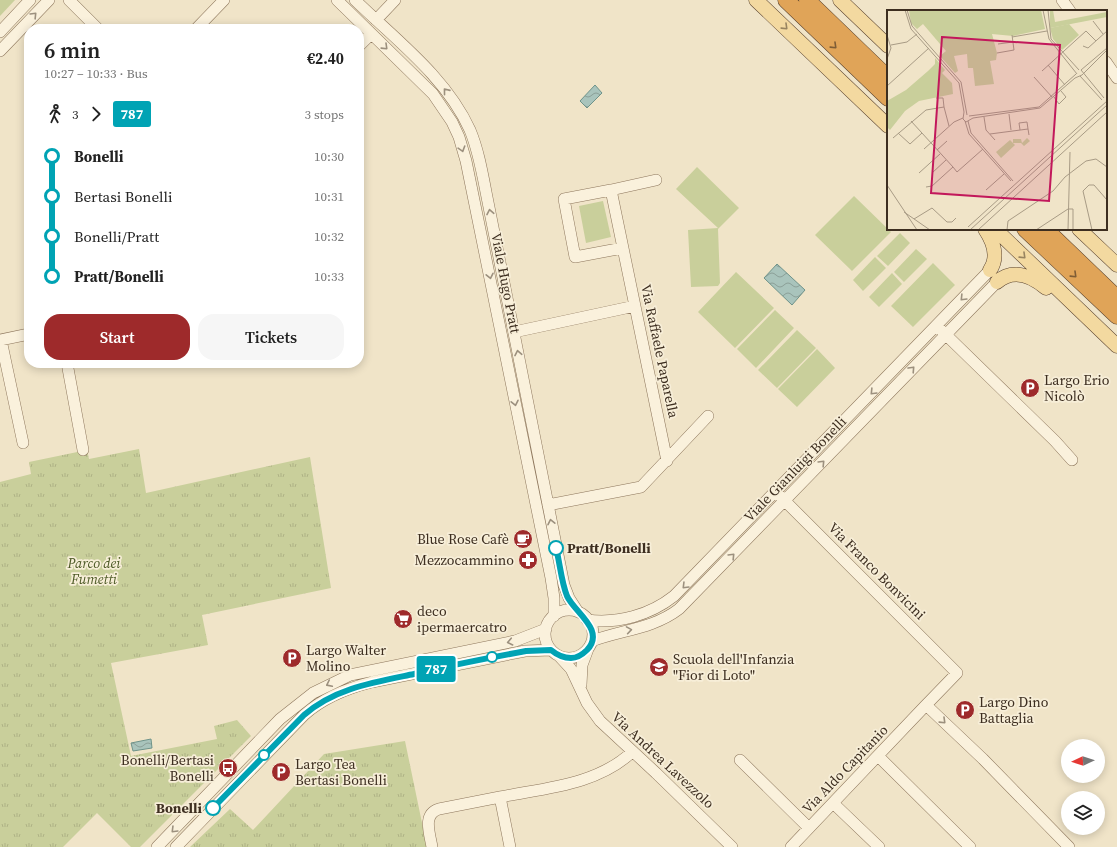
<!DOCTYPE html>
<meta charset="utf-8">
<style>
:root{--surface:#fff;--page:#f6f6f6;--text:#222;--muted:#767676;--accent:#9e2a2b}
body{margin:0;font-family:"Source Serif 4",serif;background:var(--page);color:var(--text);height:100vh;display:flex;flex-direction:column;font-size:15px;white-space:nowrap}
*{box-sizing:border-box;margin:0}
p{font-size:13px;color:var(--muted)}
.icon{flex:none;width:22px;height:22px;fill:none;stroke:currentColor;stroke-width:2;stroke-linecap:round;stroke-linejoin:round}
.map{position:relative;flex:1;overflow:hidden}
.details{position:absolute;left:24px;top:24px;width:340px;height:344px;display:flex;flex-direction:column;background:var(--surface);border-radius:16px;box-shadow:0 2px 10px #0003}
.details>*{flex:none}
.badge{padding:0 8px;border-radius:3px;font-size:14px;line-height:26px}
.needle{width:26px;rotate:266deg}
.buttons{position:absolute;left:1061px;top:739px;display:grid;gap:8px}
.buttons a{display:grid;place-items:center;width:44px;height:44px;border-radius:50%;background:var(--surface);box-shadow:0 2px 10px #0003;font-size:20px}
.map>.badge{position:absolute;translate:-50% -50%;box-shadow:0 0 0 2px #fff}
.legs{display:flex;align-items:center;gap:6px;height:44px;padding:0 20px;font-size:13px}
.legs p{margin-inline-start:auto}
.summary{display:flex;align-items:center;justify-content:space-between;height:68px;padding:0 20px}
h1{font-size:22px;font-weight:600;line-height:30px}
.cta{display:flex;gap:8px;margin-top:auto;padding:8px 20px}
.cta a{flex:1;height:46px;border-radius:16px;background:var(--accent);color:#fff;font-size:16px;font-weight:600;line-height:46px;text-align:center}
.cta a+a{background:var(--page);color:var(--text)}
ul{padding:0 20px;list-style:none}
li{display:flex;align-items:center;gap:14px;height:40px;font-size:15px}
li i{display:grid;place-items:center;width:6px;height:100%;margin:0 5px;background:currentColor}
li i::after{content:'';width:10px;height:10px;margin:-5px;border:3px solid;border-radius:50%;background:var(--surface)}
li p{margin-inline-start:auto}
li:first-child i{background:linear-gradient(#0000 50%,currentColor 0)}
li:last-child i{background:linear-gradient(currentColor 50%,#0000 0)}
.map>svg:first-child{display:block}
</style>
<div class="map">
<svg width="1117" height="847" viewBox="0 0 1117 847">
<defs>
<pattern id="park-tufts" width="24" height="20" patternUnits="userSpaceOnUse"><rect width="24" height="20" fill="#c9cf9b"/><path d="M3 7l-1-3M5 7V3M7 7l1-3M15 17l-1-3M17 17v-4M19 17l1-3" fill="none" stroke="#aeb285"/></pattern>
<pattern id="water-waves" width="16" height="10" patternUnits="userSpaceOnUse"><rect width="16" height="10" fill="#a9c4bc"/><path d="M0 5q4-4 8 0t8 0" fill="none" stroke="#8ba098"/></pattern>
</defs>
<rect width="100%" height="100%" fill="#f0e4c8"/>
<!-- grass -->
<path fill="#c9cf9b" d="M0 0H15L0 16Z
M697 167 739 208 718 229 720 283 718 286 691 287 688 230 718 228 676 189Z
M854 196 891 232 852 271 815 235Z
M603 201 611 237 586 243 579 206Z
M900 233 910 243 888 266 877 256Z
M916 249 927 259 904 282 894 272Z
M875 257 886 268 863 291 853 280Z
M933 263 955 285 913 327 891 306Z
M736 272 774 308 735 348 698 312Z
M892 273 902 284 879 307 869 297Z
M775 310 794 328 756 368 737 349Z
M797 330 816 348 777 388 758 370Z
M817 349 835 368 797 407 778 389Z"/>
<!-- park -->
<path fill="url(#park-tufts)" d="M139 449 146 493 310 457 331 588 202 615 208 645 111 663 131 756 217 739 214 726 237 720 251 736 140 847H131L97 813 63 847H0V482L31 474 29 462 87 450 89 459Z
M405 741 427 847H190L230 809 253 830 324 754Z"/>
<!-- water -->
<path fill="url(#water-waves)" stroke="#6f938a" d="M595 85 602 93 587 108 580 101Z
M777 264 805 290 792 305 764 278Z
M151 739 152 748 133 751 131 743Z"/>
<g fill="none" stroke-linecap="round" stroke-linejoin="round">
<defs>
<path id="minor" d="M69 0 98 29
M337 0 433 94 452 122 459 137 466 161 551 578 554 598V616
M355 0C396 40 446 77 470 130 478 149 482 171 486 192L564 585 569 598 578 612
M1062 0 1070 11
M376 20 395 0
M196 29 224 0
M0 32 30 0
M359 46 371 34
M0 51 49 0
M1106 62 1117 78
M656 180 611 190 667 461
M611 190 564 199 575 257 623 248
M941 330 1055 441 1072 460
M514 332 635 306
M0 340 29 334
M1 340 23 443
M67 363 83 450
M780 496 957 673 926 705 983 759 1069 847
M548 505 641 487 708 416
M545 634a24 24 0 1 1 48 0a24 24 0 1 1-48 0Z
M587 620C618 624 650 615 674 596L990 270
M592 641C621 630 653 629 679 609L997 282
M559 656 571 669 587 703 600 721 656 773 732 847
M581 685 582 665 588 649
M878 756 970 847
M740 760 809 828
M833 803 879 847
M157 847 280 719 313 693 350 675 515 641 546 629
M176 847 304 715C323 698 348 688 372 682L525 651 551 650
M432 847C430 834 422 814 439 809L500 797
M510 847 500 797C545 788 597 785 632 752
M791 847 926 705"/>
<path id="major" d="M756 0 888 126
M840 0 888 46
M985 229C993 241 999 257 990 270
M995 229 1117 346
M1079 229 1117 265
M997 282C1013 268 1032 276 1046 288"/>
<path id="highway" d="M786 0 888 98
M807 0 888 78
M1025 229 1117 316
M1045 229 1117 298"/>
</defs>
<!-- minor casing -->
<use href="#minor" stroke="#8d765c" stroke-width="12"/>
<!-- major casing -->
<use href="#major" stroke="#5b4430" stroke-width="15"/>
<!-- highway casing -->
<use href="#highway" stroke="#5b4430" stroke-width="17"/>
<!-- minor -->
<use href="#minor" stroke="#faf1dc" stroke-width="11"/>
<!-- major -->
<use href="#major" stroke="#f3d9a0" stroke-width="14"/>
<!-- highway -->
<use href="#highway" stroke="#e0a458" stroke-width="16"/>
</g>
<!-- one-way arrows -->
<defs><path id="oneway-chevron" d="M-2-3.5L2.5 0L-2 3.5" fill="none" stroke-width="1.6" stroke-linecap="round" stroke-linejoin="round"/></defs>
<g stroke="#9c907e">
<use href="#oneway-chevron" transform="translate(34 15) rotate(-46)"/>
<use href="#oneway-chevron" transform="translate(385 47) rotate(44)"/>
<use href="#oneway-chevron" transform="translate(446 91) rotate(-129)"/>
<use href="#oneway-chevron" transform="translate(462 149) rotate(73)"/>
<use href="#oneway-chevron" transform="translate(490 212) rotate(-101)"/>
<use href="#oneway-chevron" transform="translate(490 276) rotate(78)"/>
<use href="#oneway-chevron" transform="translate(963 298) rotate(134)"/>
<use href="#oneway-chevron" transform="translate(518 353) rotate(-101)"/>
<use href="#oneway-chevron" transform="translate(912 369) rotate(-47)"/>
<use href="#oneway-chevron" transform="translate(873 392) rotate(134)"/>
<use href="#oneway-chevron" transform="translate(515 403) rotate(78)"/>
<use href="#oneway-chevron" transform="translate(822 463) rotate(-46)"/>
<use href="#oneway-chevron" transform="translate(551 522) rotate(-102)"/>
<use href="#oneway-chevron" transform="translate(732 556) rotate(-46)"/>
<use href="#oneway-chevron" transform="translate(685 586) rotate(135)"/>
<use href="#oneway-chevron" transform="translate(629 630) rotate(-9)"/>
<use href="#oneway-chevron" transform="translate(510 642) rotate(168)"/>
<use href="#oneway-chevron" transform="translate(329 684) rotate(154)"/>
<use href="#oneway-chevron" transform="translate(943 721) rotate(44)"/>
<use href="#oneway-chevron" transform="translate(174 830) rotate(135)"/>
</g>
<g stroke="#988460">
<use href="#oneway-chevron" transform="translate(785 27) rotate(44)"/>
<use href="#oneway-chevron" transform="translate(1023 256) rotate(44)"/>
</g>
<g stroke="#7e5d36">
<use href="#oneway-chevron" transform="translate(834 46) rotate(44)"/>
<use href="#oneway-chevron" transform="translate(1074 275) rotate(44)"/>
</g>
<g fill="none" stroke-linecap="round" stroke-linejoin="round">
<defs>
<path id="line-1" d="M213 808 304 715C335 688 375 682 414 674 451 665 488 658 526 651L551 650C557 655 563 658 571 658 577 658 582 655 587 650 606 630 574 612 567 596 561 581 560 563 556 548"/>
</defs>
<!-- line-1 casing -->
<use href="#line-1" stroke="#fff" stroke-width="9"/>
<!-- line-1 -->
<use href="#line-1" stroke="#00a3b4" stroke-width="6"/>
</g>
<!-- icons -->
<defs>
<symbol id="parking-disc" viewBox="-11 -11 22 22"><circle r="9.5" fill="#9e2a2b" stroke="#f7eed8"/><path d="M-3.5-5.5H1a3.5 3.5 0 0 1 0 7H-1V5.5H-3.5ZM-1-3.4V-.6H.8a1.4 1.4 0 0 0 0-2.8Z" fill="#fff"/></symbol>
<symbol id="cafe-disc" viewBox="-11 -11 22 22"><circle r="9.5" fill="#9e2a2b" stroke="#f7eed8"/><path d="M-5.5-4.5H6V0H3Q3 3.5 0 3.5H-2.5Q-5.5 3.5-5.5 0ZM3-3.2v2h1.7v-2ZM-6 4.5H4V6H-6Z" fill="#fff"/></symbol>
<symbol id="pharmacy-disc" viewBox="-11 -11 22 22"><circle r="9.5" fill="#9e2a2b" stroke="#f7eed8"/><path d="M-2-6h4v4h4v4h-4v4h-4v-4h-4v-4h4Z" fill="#fff"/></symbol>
<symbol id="supermarket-disc" viewBox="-11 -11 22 22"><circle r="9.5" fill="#9e2a2b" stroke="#f7eed8"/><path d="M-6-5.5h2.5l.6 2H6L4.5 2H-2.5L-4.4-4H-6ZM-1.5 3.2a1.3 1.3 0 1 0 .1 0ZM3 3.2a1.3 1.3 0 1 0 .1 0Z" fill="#fff"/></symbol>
<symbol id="school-disc" viewBox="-11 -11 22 22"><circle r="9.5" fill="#9e2a2b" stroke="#f7eed8"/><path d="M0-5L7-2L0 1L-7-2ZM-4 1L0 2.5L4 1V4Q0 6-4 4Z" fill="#fff"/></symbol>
<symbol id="bus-disc" viewBox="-11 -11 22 22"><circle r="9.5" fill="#9e2a2b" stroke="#f7eed8"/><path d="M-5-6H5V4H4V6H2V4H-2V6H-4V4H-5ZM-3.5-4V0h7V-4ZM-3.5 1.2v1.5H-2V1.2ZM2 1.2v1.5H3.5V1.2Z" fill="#fff"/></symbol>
</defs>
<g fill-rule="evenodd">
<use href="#parking-disc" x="1019" y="377" width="22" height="22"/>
<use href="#cafe-disc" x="512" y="528" width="22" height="22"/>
<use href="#pharmacy-disc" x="517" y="549" width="22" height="22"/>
<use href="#supermarket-disc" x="392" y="608" width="22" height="22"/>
<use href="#parking-disc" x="281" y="647" width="22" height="22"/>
<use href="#school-disc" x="648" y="656" width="22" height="22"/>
<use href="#parking-disc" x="954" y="699" width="22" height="22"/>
<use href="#bus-disc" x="217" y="757" width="22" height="22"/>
<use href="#parking-disc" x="270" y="761" width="22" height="22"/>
</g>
<!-- markers -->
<g fill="#fff" stroke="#00a3b4" stroke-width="2">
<circle cx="556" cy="548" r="7"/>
<circle cx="492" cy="657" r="5"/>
<circle cx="264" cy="755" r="5"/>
<circle cx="213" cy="808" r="7"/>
</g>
<g text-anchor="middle" stroke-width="3.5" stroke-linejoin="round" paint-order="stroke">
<!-- street labels -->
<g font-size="14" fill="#3d2e20" stroke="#f7eed8">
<text transform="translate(506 283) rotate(79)" y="5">Viale Hugo Pratt</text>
<text transform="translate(660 351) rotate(78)" y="5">Via Raffaele Paparella</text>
<text transform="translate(795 469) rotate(-46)" y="5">Viale Gianluigi Bonelli</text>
<text transform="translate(877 571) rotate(45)" y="5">Via Franco Bonvicini</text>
<text transform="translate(663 760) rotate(43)" y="5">Via Andrea Lavezzolo</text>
<text transform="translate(845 769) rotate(-46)" y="5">Via Aldo Capitanio</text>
</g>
<!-- poi labels -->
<g font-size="14" fill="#3d2e20" stroke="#f7eed8" text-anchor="start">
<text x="1044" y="385">Largo Erio<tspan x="1044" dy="16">Nicolò</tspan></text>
<text x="509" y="544" text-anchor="end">Blue Rose Cafè</text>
<text x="514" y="565" text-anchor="end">Mezzocammino</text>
<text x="417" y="616">deco<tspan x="417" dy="16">ipermaercatro</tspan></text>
<text x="306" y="655">Largo Walter<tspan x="306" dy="16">Molino</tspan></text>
<text x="673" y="664">Scuola dell'Infanzia<tspan x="673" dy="16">"Fior di Loto"</tspan></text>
<text x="979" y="707">Largo Dino<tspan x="979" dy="16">Battaglia</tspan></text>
<text x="214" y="765" text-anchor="end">Bonelli/Bertasi<tspan x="214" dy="16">Bonelli</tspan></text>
<text x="295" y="769">Largo Tea<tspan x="295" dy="16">Bertasi Bonelli</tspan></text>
</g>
<!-- stop labels -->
<g font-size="14" font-weight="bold" fill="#3d2e20" stroke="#f7eed8" text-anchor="start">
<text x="567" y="553">Pratt/Bonelli</text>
<text x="202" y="813" text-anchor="end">Bonelli</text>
</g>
<!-- park labels -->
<g font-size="14" font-style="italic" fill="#4d5a26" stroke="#f7eed8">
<text x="94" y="568">Parco dei<tspan x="94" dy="16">Fumetti</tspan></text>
</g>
</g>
<!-- overview -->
<g transform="translate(887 10)">
<rect width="220" height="220" fill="#f0e4c8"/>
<path d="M182 14 192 25 175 40 166 29 163 18ZM140 128 143 131 137 136 134 133H126L128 135 114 148 109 142 123 130 126 133V129H134L135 133Z" fill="#c9cf9b"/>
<path d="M22 0H154L158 19 126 26 105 24 110 43 109 50 103 51 107 74 88 76 86 58H81L80 44 67 46 71 61 68 63 53 46 59 41 36 14 30 19 24 13ZM163 0H166L168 12 220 2V7L163 18ZM48 48 58 60 55 63 65 73 66 84 32 91 18 101 3 120 0 117V91L19 80 41 61 48 54Z" fill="#c9cf9b"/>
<path fill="none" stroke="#a89b85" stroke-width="1" d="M18 0 24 19 72 73 77 102 76 109 79 112 86 108 153 98 188 68 195 65 220 40M20 0 25 16 74 72 80 105M156 0 162 29 190 64M161 0 164 29 192 60M206 11 216 24M0 25 4 38 0 49M125 25 127 40M125 27 160 21M111 34 126 32M4 35 20 32 30 24M196 36 201 38 220 21M110 43 127 40M161 55 178 75M194 60 217 88M194 60 220 38M155 61 199 21 209 31M193 66 215 90M147 67 165 87M0 76 42 38M167 87 172 94 179 87 174 81M49 88H56L57 97M122 104 124 120M82 106 152 97 189 64M97 107 99 120 108 130M24 111 66 157M78 111 82 124 124 171M81 111 84 123 126 171M133 120 132 113 140 112 141 119M11 123 23 134 35 123M103 124 141 119 142 125M6 128 39 100 57 97 62 116M37 139 67 112 76 108M50 140 60 131M32 163 53 144M45 163 59 150M0 175 30 220M39 177 45 176 66 157 70 162 96 139M99 180 117 164M181 199H186V220M17 202 43 220M27 209 45 198 60 212H65L69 208M81 217 220 91M83 220 220 95M91 220 220 102M120 220 121 211 166 181 178 167 199 151 209 149 220 157M149 220 181 199M181 220 183 142M205 220 196 181 202 175H207L220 190"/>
<path fill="#c2185b" fill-opacity="0.15" stroke="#c2185b" stroke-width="2" d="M55 27 173 35 162 191 44 183Z"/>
<rect width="220" height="220" fill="none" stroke="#3d2e20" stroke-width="2"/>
</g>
</svg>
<div class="buttons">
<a><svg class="needle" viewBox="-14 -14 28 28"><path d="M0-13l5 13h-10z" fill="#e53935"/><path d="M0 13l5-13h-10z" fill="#767676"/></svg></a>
<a><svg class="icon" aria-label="layers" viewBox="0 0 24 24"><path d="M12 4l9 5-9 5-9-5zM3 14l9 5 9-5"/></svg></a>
</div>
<b class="badge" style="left:436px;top:669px;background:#00a3b4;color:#fff">787</b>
<section class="details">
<div class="summary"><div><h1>6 min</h1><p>10:27 – 10:33 · Bus</p></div><b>€2.40</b></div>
<div class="legs"><svg class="icon" aria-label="walk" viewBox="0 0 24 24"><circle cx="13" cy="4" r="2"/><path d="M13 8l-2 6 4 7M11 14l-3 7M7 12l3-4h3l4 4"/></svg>3<svg class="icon" aria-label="forward" viewBox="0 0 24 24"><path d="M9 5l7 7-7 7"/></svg><b class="badge" style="background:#00a3b4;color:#fff">787</b><p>3 stops</p></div>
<ul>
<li><i style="color:#00a3b4"></i><b>Bonelli</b><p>10:30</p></li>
<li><i style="color:#00a3b4"></i><span>Bertasi Bonelli</span><p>10:31</p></li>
<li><i style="color:#00a3b4"></i><span>Bonelli/Pratt</span><p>10:32</p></li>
<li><i style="color:#00a3b4"></i><b>Pratt/Bonelli</b><p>10:33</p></li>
</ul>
<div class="cta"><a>Start</a><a>Tickets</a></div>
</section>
</div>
